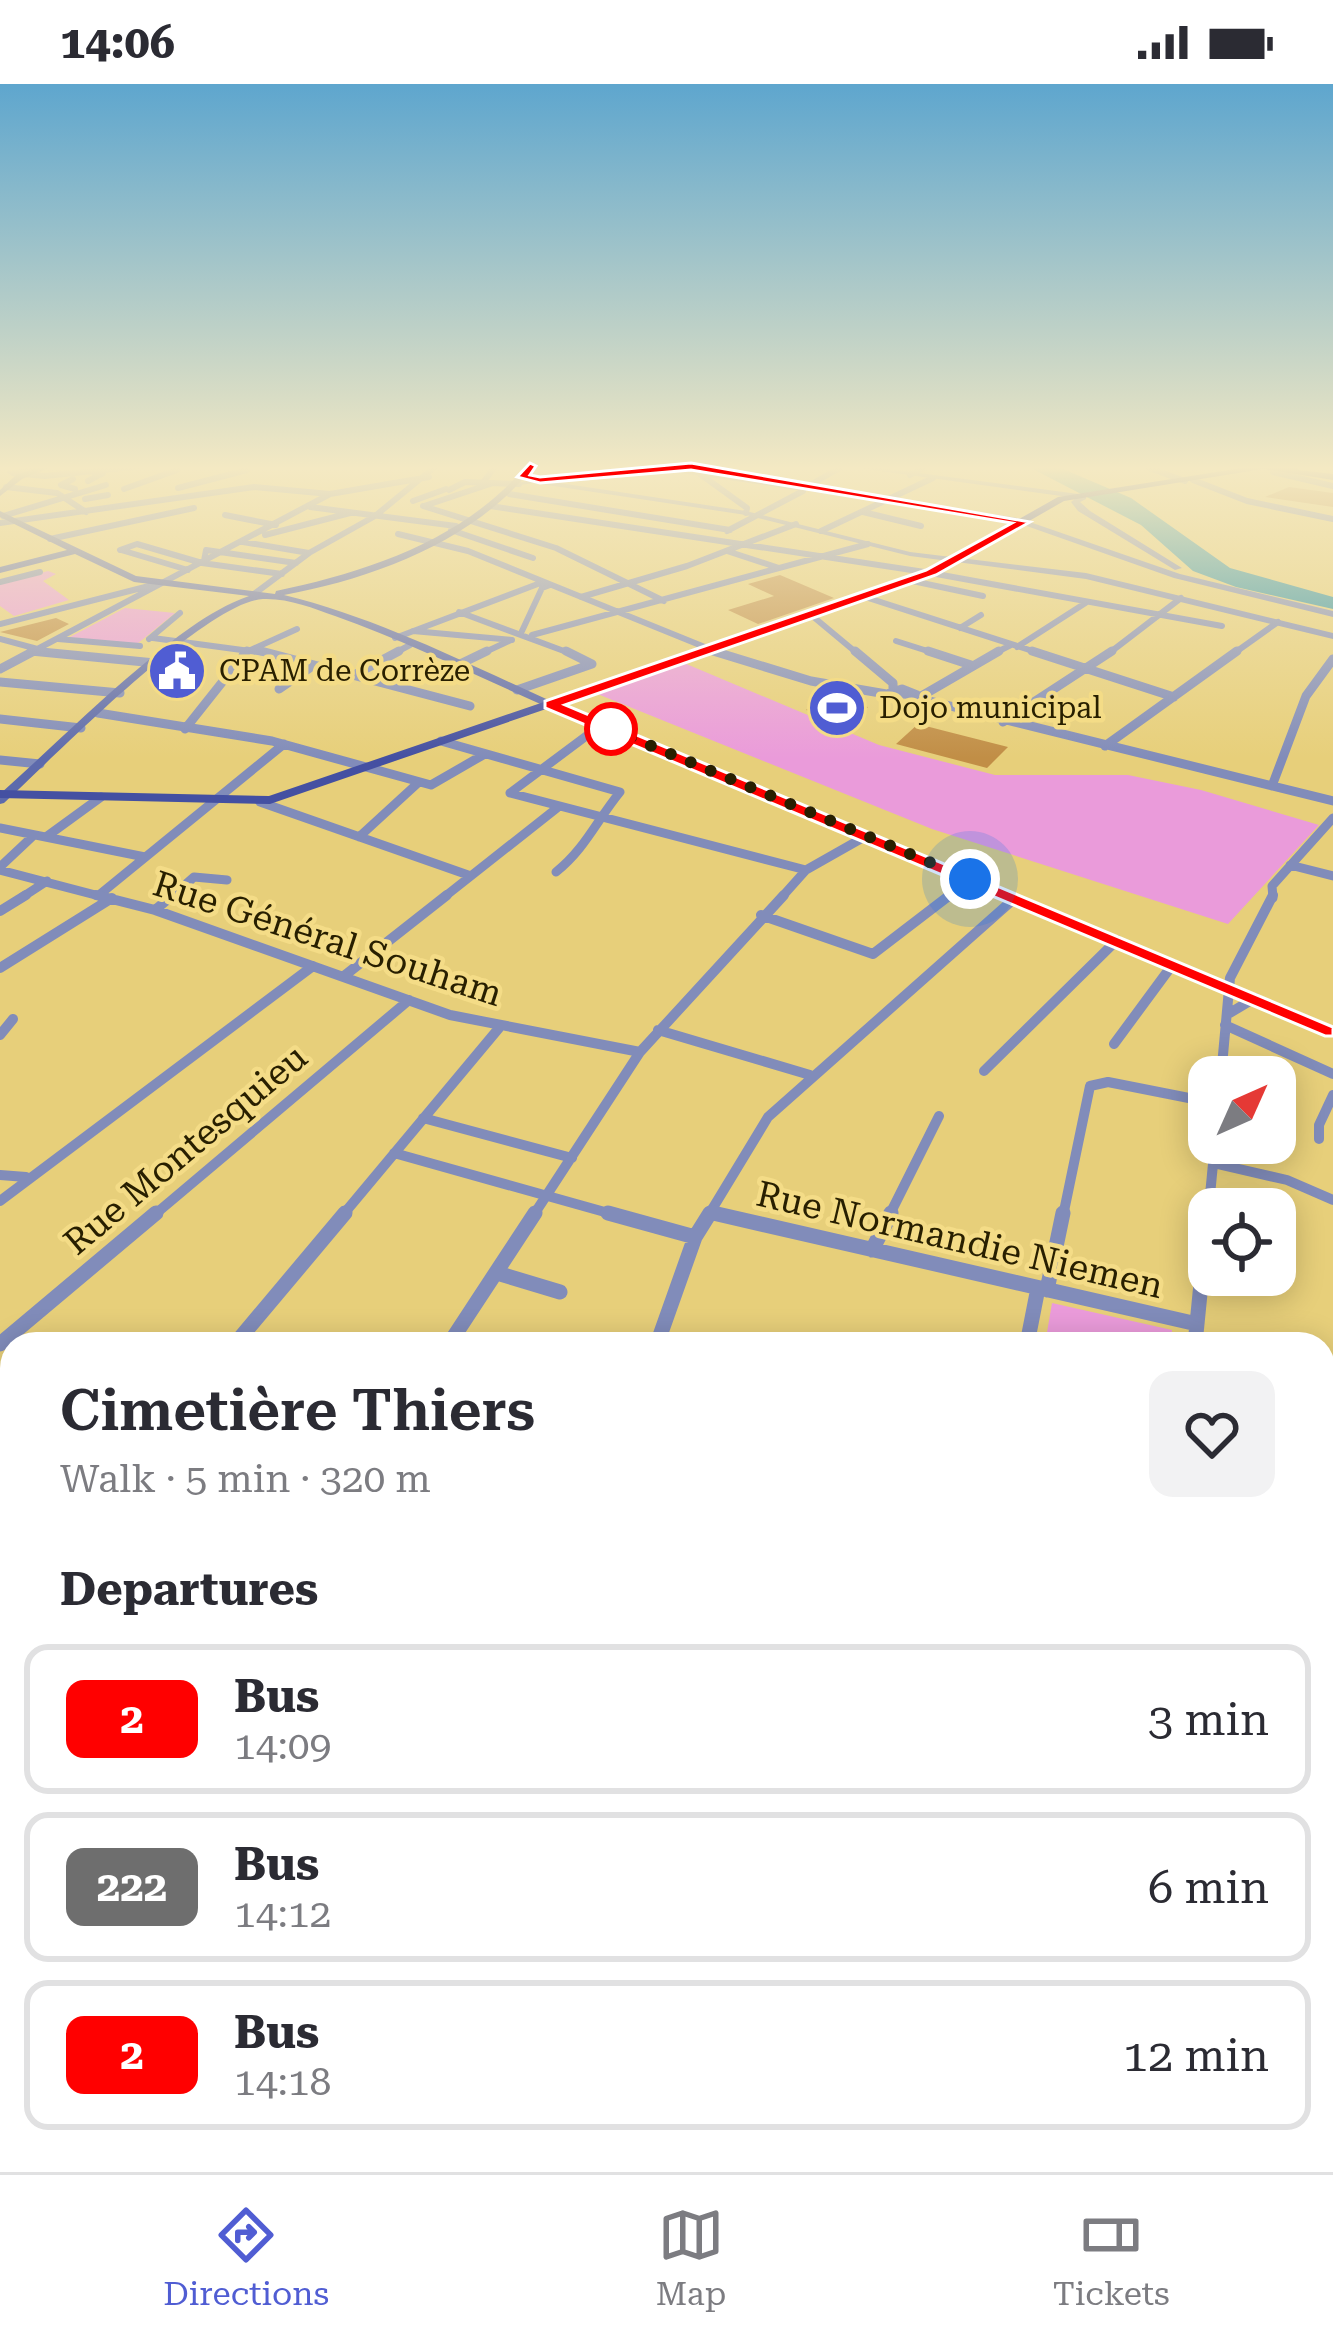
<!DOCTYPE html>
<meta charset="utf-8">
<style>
:root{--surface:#fff;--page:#f2f2f3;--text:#2b2b33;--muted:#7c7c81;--line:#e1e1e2;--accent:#505dd3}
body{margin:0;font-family:"Roboto Serif",serif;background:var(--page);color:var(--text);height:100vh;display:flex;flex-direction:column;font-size:45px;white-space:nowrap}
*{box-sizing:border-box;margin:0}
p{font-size:39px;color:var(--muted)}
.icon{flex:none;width:66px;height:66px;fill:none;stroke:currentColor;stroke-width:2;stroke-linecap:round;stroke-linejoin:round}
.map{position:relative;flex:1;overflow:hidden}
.drawer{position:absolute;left:0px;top:1248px;width:1335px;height:840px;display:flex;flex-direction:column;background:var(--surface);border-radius:36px 36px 0 0;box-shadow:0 6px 30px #0003}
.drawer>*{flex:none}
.badge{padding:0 24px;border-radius:18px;font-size:42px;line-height:78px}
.needle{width:78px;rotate:45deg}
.controls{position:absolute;left:1188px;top:972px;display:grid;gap:24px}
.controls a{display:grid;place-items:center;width:108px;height:108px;border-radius:24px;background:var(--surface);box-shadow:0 6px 30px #0003;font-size:60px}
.you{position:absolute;width:60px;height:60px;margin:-30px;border:9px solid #fff;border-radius:50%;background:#1a73e8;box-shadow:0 0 0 18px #1a73e833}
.map>.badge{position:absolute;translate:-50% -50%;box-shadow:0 0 0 6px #fff}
h2{padding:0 60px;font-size:45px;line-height:108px}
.round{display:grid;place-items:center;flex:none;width:126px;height:126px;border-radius:24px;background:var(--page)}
.overview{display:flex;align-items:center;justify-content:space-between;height:204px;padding:0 60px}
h1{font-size:57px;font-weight:600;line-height:90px}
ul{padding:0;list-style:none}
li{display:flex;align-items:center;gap:36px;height:150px;margin:0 24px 18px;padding:0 36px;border:6px solid var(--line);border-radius:24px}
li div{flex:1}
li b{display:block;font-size:45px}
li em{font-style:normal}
li .badge{min-width:132px;font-weight:700;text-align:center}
.status{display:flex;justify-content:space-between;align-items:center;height:84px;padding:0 60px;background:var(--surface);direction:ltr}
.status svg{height:33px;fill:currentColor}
.tab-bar{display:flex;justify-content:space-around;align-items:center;height:168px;border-top:3px solid var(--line);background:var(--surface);font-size:33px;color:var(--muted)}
.tab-bar a{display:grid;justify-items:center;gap:6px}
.tab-bar .selected{color:var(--accent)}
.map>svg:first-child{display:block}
</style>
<div class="status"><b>14:06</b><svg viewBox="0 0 49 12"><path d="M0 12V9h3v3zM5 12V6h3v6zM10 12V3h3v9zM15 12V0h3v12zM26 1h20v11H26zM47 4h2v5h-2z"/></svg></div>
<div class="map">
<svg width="1333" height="2088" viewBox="0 0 1333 2088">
<rect width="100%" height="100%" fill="#e7cf7a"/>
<!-- green -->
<path fill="#ea9bda" d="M48 487 56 490 43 497 69 516 14 532 0 522V500Z
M125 524 175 529 137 560 68 554Z
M684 579 879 661 995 691H1128L1201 706 1319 741 1228 840 932 745 595 609Z
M1052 1219 1172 1246 1171 1260H1045Z"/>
<!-- water -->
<path fill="#2f92a6" d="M1027 382H1056L1131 414 1230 484 1333 513V525L1236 503 1193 487 1141 441Z"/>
<!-- building -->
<path fill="#c18e46" d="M1289 403 1333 409V423L1265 413Z
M780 491 834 514 758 540 728 526 774 512 748 500Z
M56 534 69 540 37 557 0 548Z
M821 613 845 618 868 623 853 636 806 626Z
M918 640 945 647 1008 663 987 684 896 660Z"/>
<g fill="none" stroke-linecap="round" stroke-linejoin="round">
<!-- minor-far4 -->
<path stroke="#818cba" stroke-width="6" d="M1144 382 1185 397
M667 384 798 403
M1273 388 1333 402
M13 389 45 392 141 382
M700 390 747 424 746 429
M910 391 926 382
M73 395 61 401 75 405
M1193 396 1247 417 1333 435
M88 397 103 389 93 388
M483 399 495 382
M810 401 843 382
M6 403 57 409 86 428
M178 404 247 386
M124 405 177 386
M815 405 1024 438
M449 406 465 398 519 400
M509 410 730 446
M85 415 108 411
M413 417 446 405
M423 422 556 464 664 517
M424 422 493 399
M490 422 931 489 1222 542
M310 423 456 442
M863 428 921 442
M225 431 276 441
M3 432 106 401
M0 439 254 403 330 410 429 393
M451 446 533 474
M727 447 803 407
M821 447 933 394
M398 450 468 467 722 570
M265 451 350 429
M50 455 194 424
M243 458 309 469
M120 466 137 460 202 479 282 490
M121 466 188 486
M727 467 779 484
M204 477 206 466 296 479
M908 496 983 512
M0 498 40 488
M254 510 309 469 375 432 436 382
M862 512 1042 570
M581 513 687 482 796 440
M459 528 572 570
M810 530 858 570
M0 540 153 501
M960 544 981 531
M413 547 512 556
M522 547 542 504 550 501
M532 551 868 460
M153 554 272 570
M395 554 543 498
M0 555 56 570
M58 555 140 562
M149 555 180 529
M896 557 937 570
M1017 563 1087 518
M28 570 330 410
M242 570 297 545
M393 570 410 561
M481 570 511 556
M993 570 1011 561
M1108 570 1181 514
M1233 570 1278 538"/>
<!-- minor-far3 -->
<path stroke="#818cba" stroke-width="9" d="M31 567 155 579
M261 567 470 622
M713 567 811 597 892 611
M855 567 893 599V605
M928 567 971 581
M999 567 918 614 1333 717
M1032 567 1174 613
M458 581 487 567
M0 585 34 567
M356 590 399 567
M0 598 120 609
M279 605 314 581
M902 605 917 611 890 609Z
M517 606 592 580 566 567
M98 629 272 657 431 701 483 671
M0 635 81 644
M1003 638 1112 567
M185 645 247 567
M441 657 620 708C597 736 585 765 556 788
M1105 662 1237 567
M0 676 40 680
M1272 702 1306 612 1333 575
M510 709 806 786
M510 709 601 641
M260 718 471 792
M0 744 145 773
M46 753 101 713
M359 753 419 698
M1290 781 1333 792
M0 783 34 751
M0 786 107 814
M99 811 284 660
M21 814 47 797
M170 814 194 793 227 796
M443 814 557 724
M781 814 806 786 866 752
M946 814 970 795
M1273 814 1272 802 1333 734"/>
<!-- minor-far2 -->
<path stroke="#818cba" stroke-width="10" d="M96 811 155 826 450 931 640 968
M155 826 173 811
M0 827 26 811
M761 831 873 870 950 811
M0 884 112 814
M344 892 447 811
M1228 930 1255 914
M1225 941 1333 990
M658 946 810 991
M0 951 13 935
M1114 960 1173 880
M984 987 1117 856
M1221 993 1230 894 1273 811
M423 1034 572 1074
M1319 1055V1041L1333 1011
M394 1069 619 1132
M1213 1079 1287 1096 1333 1116
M0 1091 26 1093
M0 1117 313 882
M710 1128 726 1132
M153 1132 409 916
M342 1132 499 944
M533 1132 640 968 784 811
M708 1132 768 1033 1015 814
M889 1132 939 1032
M1063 1132 1090 1002 1108 998 1209 1018
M1208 1132 1215 1059"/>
<!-- minor-far1 -->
<path stroke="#818cba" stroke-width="15" d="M608 1129 695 1153
M713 1129 1197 1240
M872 1166 891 1129
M497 1189 560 1208
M1047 1206 1063 1129
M0 1260 156 1129
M235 1260 345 1129
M449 1260 535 1129
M657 1260 695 1153 710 1129
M1027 1260 1038 1204
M1195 1260 1208 1129
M0 1316 12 1323
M1323 1332 1333 1334
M0 1399 12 1403
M1323 1546 1328 1547"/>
<!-- minor -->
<path stroke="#818cba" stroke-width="20" d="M1323 1546 1333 1548
M0 1658 12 1682
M1323 1700 1333 1703
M1323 1737 1333 1741
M1323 1913 1333 1916
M235 2076 242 2088
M667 2076 679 2088
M1063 2076 1081 2088"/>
<!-- tertiary -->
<path fill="#818cba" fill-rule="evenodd" d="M34 382H52L10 390 6 388Z
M648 382H710L604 388 546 397 746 427 910 468 1086 489 1333 549V555L1086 495 910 472 746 431 534 399 520 401 516 399 604 384Z
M844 382H865L1086 411V415L1080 418 1090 427 1182 484 1175 486 1078 427 1071 418 1076 414Z
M1024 436 1180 490 1333 527V533L1174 494 1021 440V436Z"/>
<!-- secondary -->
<path fill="#5d6aac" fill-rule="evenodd" d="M41 382H53L22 395 0 412V406L16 391Z
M526 382H534C475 457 375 494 284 511 378 534 466 579 555 619V623H547C477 592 408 558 335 532 313 524 288 514 263 515 205 518 52 675 4 719L0 720V710C47 668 91 624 139 584 173 556 207 527 249 512L134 498 75 470 0 489V483L67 466 0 433V427L136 492 275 510 276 507C367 488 464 456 526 382Z"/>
<!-- primary -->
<path fill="#4450a2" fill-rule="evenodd" d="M1254 382H1298L1299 386 1333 390V396L1263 385 1064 417 935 491 560 620 1333 942V953L549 624 270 720 0 714V706L269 712 927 487 1058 413Z"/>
<defs>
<path id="rail-far1" d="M0 1351 12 1354"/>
<path id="rail" d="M1323 1781 1333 1784"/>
</defs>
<!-- rail-far1 casing -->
<use href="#rail-far1" stroke="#483d14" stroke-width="10"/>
<!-- rail casing -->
<use href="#rail" stroke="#483d14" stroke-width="12"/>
<!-- rail-far1 -->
<use href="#rail-far1" stroke="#f4dc87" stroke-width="6" stroke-dasharray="16" stroke-linecap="butt"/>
<!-- rail -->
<use href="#rail" stroke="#f4dc87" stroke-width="8" stroke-dasharray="21" stroke-linecap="butt"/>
</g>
<!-- sky -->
<linearGradient id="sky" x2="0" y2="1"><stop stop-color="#5ea6ce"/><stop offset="0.57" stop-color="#f4e9c3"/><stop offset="1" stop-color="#f4e9c3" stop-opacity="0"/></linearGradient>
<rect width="1333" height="674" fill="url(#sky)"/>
<!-- line -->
<path fill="#f00" stroke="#fff" stroke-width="3" d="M691 379 1030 438 936 491 565 621 1333 943V952H1325L545 624V617L926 486 1012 439 691 386 540 399 517 393 530 379 536 382 530 391 540 393Z"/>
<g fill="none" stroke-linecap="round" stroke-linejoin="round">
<!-- walk -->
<path stroke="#281f00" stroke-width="12" stroke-dasharray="0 21.6" d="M611 645 970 795"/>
</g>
<!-- icons -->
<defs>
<symbol id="civic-disc" viewBox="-11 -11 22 22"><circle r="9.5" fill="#505dd3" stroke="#f4dc87"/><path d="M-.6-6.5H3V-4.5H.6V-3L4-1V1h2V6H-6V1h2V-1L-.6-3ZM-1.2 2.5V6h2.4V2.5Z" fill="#fff"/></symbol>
<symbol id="stadium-disc" viewBox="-11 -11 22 22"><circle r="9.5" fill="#505dd3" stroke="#f4dc87"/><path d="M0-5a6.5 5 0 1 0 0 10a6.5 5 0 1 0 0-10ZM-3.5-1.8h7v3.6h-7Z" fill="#fff"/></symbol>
</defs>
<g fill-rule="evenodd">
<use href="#civic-disc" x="144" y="554" width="66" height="66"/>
<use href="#stadium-disc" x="804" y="591" width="66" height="66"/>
</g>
<!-- markers -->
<circle fill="#fff" stroke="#f00" stroke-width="6" cx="611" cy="645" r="24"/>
<g text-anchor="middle" stroke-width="9" stroke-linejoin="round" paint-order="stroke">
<!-- far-poi labels -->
<g font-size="30" fill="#281f00" stroke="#f4dc87" text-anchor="start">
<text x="219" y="597">CPAM de Corrèze</text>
<text x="879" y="634">Dojo municipal</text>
</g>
<!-- street labels -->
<g font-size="36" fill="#281f00" stroke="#f4dc87">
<text transform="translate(328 854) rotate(18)" y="13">Rue Général Souham</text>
<text transform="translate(185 1065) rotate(-40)" y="13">Rue Montesquieu</text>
<text transform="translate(960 1155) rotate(13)" y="13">Rue Normandie Niemen</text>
</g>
</g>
</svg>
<div class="controls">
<a><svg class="needle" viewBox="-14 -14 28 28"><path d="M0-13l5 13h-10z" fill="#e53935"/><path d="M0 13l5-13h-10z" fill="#7c7c81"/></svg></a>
<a><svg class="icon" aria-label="locate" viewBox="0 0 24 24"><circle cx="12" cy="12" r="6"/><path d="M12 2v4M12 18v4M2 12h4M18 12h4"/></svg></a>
</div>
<div class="you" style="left:970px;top:795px"></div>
<section class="drawer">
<div class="overview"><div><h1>Cimetière Thiers</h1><p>Walk · 5 min · 320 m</p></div><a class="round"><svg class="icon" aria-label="heart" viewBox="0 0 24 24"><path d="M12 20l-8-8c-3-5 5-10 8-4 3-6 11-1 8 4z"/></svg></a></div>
<h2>Departures</h2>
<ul>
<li><span class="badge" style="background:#f00;color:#fff">2</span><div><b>Bus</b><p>14:09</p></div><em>3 min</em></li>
<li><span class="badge" style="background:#6e6e6e;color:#fff">222</span><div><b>Bus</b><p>14:12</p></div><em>6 min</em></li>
<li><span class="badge" style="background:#f00;color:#fff">2</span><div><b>Bus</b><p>14:18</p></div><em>12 min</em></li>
</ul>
</section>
</div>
<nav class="tab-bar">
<a class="selected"><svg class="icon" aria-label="directions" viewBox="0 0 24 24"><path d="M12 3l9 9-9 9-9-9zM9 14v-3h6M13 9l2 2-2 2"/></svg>Directions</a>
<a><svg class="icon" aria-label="map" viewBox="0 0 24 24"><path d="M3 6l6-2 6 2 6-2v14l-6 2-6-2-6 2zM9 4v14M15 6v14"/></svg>Map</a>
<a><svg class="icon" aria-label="tickets" viewBox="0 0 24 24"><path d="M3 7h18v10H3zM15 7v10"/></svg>Tickets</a>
</nav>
